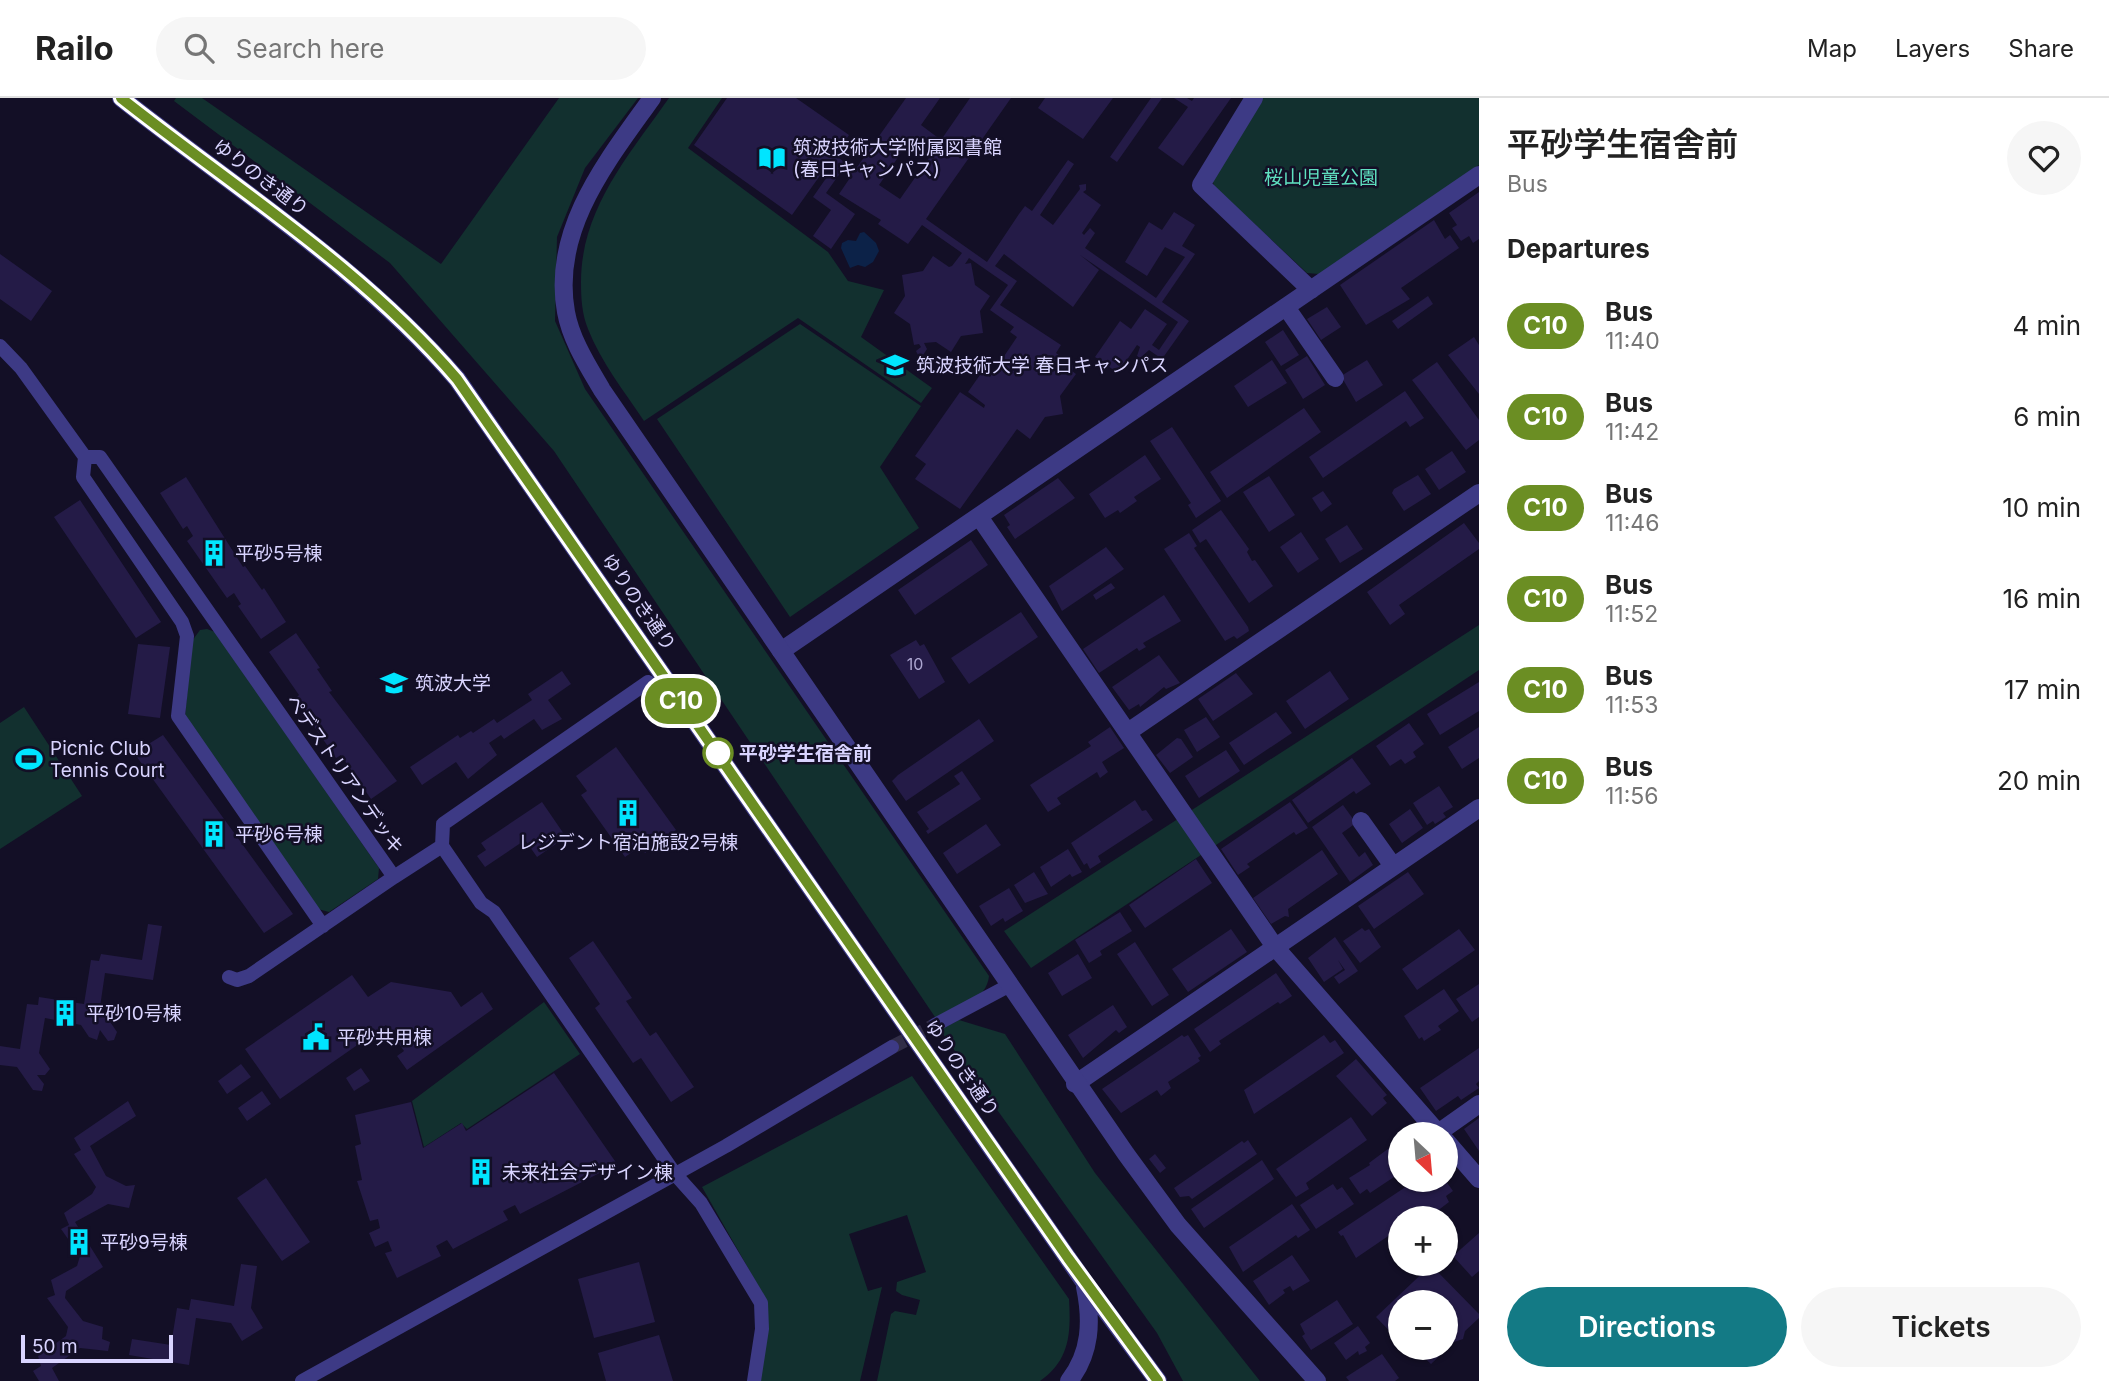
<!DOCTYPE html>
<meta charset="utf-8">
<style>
:root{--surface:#fff;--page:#f6f6f6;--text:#222;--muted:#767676;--line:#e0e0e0;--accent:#137a85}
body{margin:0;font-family:Inter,"Noto Sans JP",sans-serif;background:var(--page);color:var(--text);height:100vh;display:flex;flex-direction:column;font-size:26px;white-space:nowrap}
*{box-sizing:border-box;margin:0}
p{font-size:23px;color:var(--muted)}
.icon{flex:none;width:38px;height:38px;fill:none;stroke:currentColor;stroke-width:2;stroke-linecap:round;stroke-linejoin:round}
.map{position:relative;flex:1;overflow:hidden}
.panel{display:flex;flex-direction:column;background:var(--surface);width:630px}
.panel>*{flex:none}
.badge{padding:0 14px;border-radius:23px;font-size:24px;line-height:46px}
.needle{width:46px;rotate:154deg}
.controls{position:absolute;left:1388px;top:1024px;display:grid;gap:14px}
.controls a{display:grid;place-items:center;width:70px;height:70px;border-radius:50%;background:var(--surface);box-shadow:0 2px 5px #0004;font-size:35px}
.scale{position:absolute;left:21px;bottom:18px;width:152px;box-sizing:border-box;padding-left:7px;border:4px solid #d9d4ff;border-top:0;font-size:19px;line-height:24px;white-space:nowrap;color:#d9d4ff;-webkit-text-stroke:5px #130f26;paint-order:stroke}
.map>.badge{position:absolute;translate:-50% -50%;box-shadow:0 0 0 4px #fff}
h2{padding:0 28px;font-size:26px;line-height:63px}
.round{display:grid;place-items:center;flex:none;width:74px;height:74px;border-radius:37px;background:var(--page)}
.summary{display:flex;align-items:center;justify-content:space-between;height:119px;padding:0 28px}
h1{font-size:33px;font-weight:600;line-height:52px}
.action{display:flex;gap:14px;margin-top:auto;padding:14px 28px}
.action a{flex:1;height:80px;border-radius:42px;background:var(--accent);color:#fff;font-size:28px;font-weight:600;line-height:80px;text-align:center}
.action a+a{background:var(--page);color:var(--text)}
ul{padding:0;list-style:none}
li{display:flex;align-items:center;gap:21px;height:91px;padding:0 28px}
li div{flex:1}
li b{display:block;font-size:26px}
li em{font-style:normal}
li .badge{min-width:77px;font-weight:700;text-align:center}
header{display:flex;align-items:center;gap:42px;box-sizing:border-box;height:98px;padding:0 35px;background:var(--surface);border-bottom:2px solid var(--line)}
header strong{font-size:33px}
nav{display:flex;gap:38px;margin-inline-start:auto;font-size:24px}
.search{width:490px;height:63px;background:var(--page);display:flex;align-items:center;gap:18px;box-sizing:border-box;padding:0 24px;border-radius:38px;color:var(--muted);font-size:26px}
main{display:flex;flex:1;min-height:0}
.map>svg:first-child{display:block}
</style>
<header>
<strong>Railo</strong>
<div class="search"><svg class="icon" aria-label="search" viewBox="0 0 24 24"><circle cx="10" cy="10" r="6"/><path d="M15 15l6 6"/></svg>Search here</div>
<nav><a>Map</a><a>Layers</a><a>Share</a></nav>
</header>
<main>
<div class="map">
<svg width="1479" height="1283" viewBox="0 0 1479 1283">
<rect width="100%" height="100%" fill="#130f26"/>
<!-- green -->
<path fill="#12302f" d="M176 0H202L441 166 559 0H638L585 70 557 139 555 223 585 291 989 878C987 902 956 912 937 922L554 353 390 165 174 3Z
M669 0H722L688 50 828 154 848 183 884 192 861 239 932 290 921 305 798 220 644 323C624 293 601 264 588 231 582 216 581 201 581 184 581 111 629 57 669 0Z
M1262 0H1479V67L1319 176 1307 175 1214 88 1212 80Z
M800 226 921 308 880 369 919 430 790 519 657 321Z
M1479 527V572L1031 870 1004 833Z
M207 531 215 534 379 770 378 781 329 814 318 811 185 619 192 543 200 532Z
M24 609 82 698 0 751V625Z
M544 904 580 956 467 1031 461 1025 424 1049 412 1003Z
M959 922 1005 936 1095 1075 1260 1283H1183L1157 1235 940 932Z
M912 978 1069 1201C1071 1235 1070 1262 1040 1283H877L891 1216 895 1213 916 1217 920 1202 902 1197 896 1193 897 1184 926 1174 907 1117 849 1136 868 1193 882 1189 860 1283H760L764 1198 702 1089Z"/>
<!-- water -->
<path fill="#0c2248" d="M864 134 876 145 879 153 873 164 865 169 858 167 850 170 841 150 842 145 848 142 856 143 860 135Z"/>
<!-- building -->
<path fill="#241b47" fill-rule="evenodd" d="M727 0H796L849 37 835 57 855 72 906 0H940L921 27 941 42 970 0H1011L926 121 987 164 1019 116 1025 108 1032 113 1068 62 1074 66 1040 117 1053 127 1080 91 1079 87 1086 86V92L1083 94 1101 107 1082 135 1084 137 1090 130 1095 135 1085 150 1156 200 1185 159 1165 149 1147 178 1125 164 1149 124 1162 132 1174 114 1195 127 1182 148 1195 156 1162 204 1189 223 1162 261 1149 252 1140 260 1137 258 1140 249 1137 247 1118 275 1095 259 1120 223 1131 231 1145 211 1167 226 1152 247 1159 252 1178 224 1080 157 1099 172 1073 209 1004 156 995 168 1017 183 1000 207 1061 247 1056 255 1075 269 1072 273 1076 276 1060 298 1063 316 1045 319 1030 341 1017 331 960 411 915 381 926 366 915 358 960 294 984 310 985 307 968 294 982 274 990 279 1017 239 1010 234 1014 229 990 212 1008 187 969 160 965 166 971 165 975 187 990 198 980 213 983 235 961 238 951 254 936 244 924 245 927 251 923 257H918L916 253 921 249 919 246 914 247 910 226 894 215 905 198 902 177 923 173 933 158 949 169 952 168 962 155 922 127 908 146 878 126 881 122 839 96 852 77 843 71 826 95 855 116 831 151 813 138 831 112 813 99 836 66 831 62 792 117 694 47ZM910 42 931 57 900 101 879 87Z
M1045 0H1113L1083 41 1038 10Z
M1151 0H1162L1117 64 1110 59Z
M1174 0H1187L1192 3 1194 0H1231L1183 68 1158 50 1188 9Z
M1479 94V141L1473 145 1469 138 1461 143 1452 130 1457 127 1449 115Z
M1434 122 1445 141 1450 137 1459 150 1401 190 1410 201 1366 227 1340 187Z
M0 156 52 193 31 223 0 201Z
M1428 198 1433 206 1398 231 1392 223Z
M1327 209 1341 229 1321 242 1307 221Z
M1283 232 1299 257 1281 268 1265 244Z
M1474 239 1479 247V296L1448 257Z
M1307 258 1325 287 1303 301 1285 272Z
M1272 262 1287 285 1248 309 1234 288Z
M1367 262 1383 287 1356 304 1341 278Z
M1437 264 1479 322V342L1466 352 1412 282Z
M1405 293 1424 320 1410 329 1406 323 1323 380 1309 359Z
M1304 310 1321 334 1227 400 1210 374Z
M1172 329 1221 403 1196 420 1188 407 1191 405 1150 343Z
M1452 353 1466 374 1439 392 1425 371Z
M1145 357 1161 381 1134 399 1137 403 1120 415 1118 412 1105 420 1089 396Z
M1418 377 1431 396 1404 413 1392 395 1394 391Z
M1269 378 1295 417 1269 434 1243 394Z
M186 379 243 469 245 468 262 492 264 490 286 524 261 541 238 508 241 506 234 495 227 500 187 443 193 438 187 428 183 431 160 395Z
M1058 380 1075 400 1015 441 1007 429 1010 427 1004 417Z
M1323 393 1332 406 1321 414 1312 400Z
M80 402 161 524 136 540 54 419Z
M1221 412 1249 451 1247 454 1252 463 1255 462 1273 488 1249 505 1206 441 1200 445 1192 432Z
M1464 425 1479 445V451L1399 507 1405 516 1390 527 1367 494Z
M1347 427 1363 451 1340 465 1325 441Z
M1301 434 1319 461 1298 475 1280 449Z
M1189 435 1197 448 1194 450 1248 529 1249 533 1237 541 1234 538 1225 543 1164 451Z
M971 442 988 467 915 517 898 492Z
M1106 449 1124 471 1062 513 1049 488Z
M1111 485 1115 490 1096 502 1093 497Z
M1164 497 1181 523 1143 545 1146 549 1139 553 1137 550 1099 575 1083 551Z
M1021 514 1038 539 969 586 951 560Z
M296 535 320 570 317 571 332 593 329 594 397 683 371 701 341 657 336 660 295 601 299 597 269 554Z
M916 542 920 548 924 546 945 584 919 601 890 557Z
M138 546 170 549 160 620 128 616Z
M1159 557 1180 585 1166 591 1164 589 1140 609 1139 606 1129 612 1112 589Z
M562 573 571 586 548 602 562 621 542 632 534 621 504 641 501 637 489 645 497 657 468 681 456 664 422 687 410 669 458 637 460 640 471 633 473 635 494 621 497 625 532 602 528 596Z
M1330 573 1349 601 1305 631 1286 603Z
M1236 575 1253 596 1213 623 1198 601Z
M1479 584V613L1440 637 1427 616Z
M1276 614 1292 635 1244 667 1229 645Z
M1206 619 1220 639 1197 654 1184 632Z
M979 621 994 643 906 703 892 683 898 677Z
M1409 625 1424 646 1413 654 1416 659 1405 666 1401 661 1390 668 1376 648Z
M1110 629 1124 650 1102 664 1108 674 1100 680 1097 674 1057 700 1061 706 1048 714 1030 687 1091 648 1088 644Z
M1479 629V660L1462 671 1448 649Z
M163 637 293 816 264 835 134 655Z
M1177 640 1181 641 1193 659 1170 675 1156 657Z
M616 649 676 732 645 755 641 748 625 759 581 697 587 693 576 678Z
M1226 652 1240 673 1199 700 1185 678Z
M1352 660 1371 686 1356 696 1354 693 1308 725 1292 702Z
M962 673 981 701 928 736 926 733 929 731 917 714 960 686 954 678Z
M1439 688 1453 709 1443 715 1446 719 1435 726 1433 723 1427 727 1413 705Z
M1135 702 1142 713 1146 712 1153 722 1098 758 1101 764 1090 771 1087 765 1084 767 1071 745Z
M542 704 566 739 537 759 525 742 485 769 477 758 486 752 481 745Z
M1290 704 1308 730 1296 737 1294 734 1247 766 1250 769 1238 777 1221 751Z
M1343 707 1356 725 1342 735 1359 759 1365 754 1373 767 1350 784 1312 729Z
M1410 711 1423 730 1402 745 1389 726Z
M986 726 1001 747 957 776 943 755Z
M1068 751 1082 774 1072 779 1070 776 1051 789 1040 769Z
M1322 752 1338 776 1288 811 1289 819 1285 818 1271 826 1253 800Z
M1196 761 1212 785 1145 830 1129 807Z
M1034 774 1048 796 1025 805 1014 787Z
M1408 774 1424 796 1374 831 1358 808Z
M1009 790 1023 813 1005 824 1003 820 991 828 979 808Z
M1120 814 1132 833 1100 853 1102 857 1089 865 1075 842Z
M148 826 162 828 153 882 105 875 100 909 117 934 114 942 108 943 100 932 97 942 89 939 81 927 45 920 39 955 50 971 45 977H37L44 986 42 993 33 992 17 969 0 967V948L20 951 27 906 38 907 39 899 84 906 91 862 99 863 101 856 142 862Z
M1362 830 1365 833 1369 831 1381 849 1360 865 1343 843Z
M1231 831 1247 854 1188 894 1172 871Z
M1459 831 1475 852 1417 892 1402 871Z
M1335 839 1358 873 1339 886 1334 879 1345 872 1338 862 1343 871 1324 884 1308 860Z
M593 843 632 900 626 903 650 938 656 934 694 989 671 1004 641 960 633 965 595 910 600 906 569 860Z
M1135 844 1169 897 1152 908 1117 856Z
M1078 856 1092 880 1062 898 1048 875Z
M1276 875 1292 898 1280 906 1278 904 1219 943 1221 946 1210 954 1194 931Z
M352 877 368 899 391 884 451 894 461 909 482 894 493 911 407 972 397 958 404 953 386 927 280 1001 245 951Z
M1479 886V919L1472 924 1456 901Z
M1444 891 1459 913 1438 928 1441 932 1424 943 1422 939 1419 941 1404 918Z
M1113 907 1127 929 1119 935 1116 932 1083 960 1068 937Z
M1182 937 1184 939 1188 937 1201 958 1198 960 1200 963 1168 984 1171 990 1161 998 1157 992 1121 1015 1102 991Z
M1324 937 1330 945 1335 942 1344 955 1254 1016 1244 992Z
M1479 950V983L1476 986 1479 990 1461 1002 1458 998 1436 1013 1420 990Z
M1356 961 1387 997 1383 1000 1387 1005 1372 1018 1336 978Z
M241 966 251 979 227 996 218 983Z
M361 970 370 983 354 993 346 980Z
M554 975 617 1066 520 1116 515 1107 503 1113 508 1122 453 1151 447 1142 436 1148 441 1158 397 1180 385 1155 392 1153 388 1143 375 1149 369 1135 380 1130 378 1121 370 1123 357 1083 362 1082 355 1048 361 1046 355 1017 411 1004 423 1050 462 1025 466 1033Z
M262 993 271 1006 247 1023 238 1010Z
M128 1003 136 1018 90 1048 106 1078 126 1088 135 1087 129 1110 108 1106 75 1124 103 1169 66 1193 65 1200 83 1223 103 1229 102 1241 110 1244 108 1253 80 1250 52 1270 59 1283H39L33 1273 41 1268 38 1258 66 1238 68 1229 47 1200 55 1197 51 1182 77 1168 80 1158 61 1131 69 1127 64 1115 92 1096 96 1089 74 1056 81 1052 74 1040Z
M1351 1019 1367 1042 1306 1085 1309 1091 1296 1099 1276 1071Z
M1479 1020V1053L1464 1031Z
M1248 1042 1257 1056 1192 1101 1189 1098 1180 1099 1174 1090 1242 1043 1244 1045Z
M1400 1042V1075L1370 1095 1367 1091 1360 1096 1349 1080 1370 1067 1369 1065Z
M1155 1056 1166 1070 1160 1075 1149 1061Z
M1262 1062 1274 1081 1204 1130 1191 1111Z
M266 1080 310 1144 282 1163 237 1100Z
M1416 1082H1445L1453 1093 1446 1098 1449 1104 1432 1117 1426 1112 1414 1120H1400V1130L1356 1160 1343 1137 1341 1138 1338 1134Z
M1333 1086 1337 1092 1342 1089 1354 1106 1316 1131 1300 1107Z
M1292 1106 1310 1132 1298 1140 1296 1137 1243 1174 1229 1149Z
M1479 1135V1173L1472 1179 1453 1158Z
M1292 1157 1310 1183 1293 1193 1290 1188 1283 1192 1285 1195 1269 1207 1253 1183Z
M639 1164 655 1224 594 1240 578 1181Z
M241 1166 257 1168 251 1210 263 1230 242 1243 231 1225 196 1220 189 1267 129 1257 132 1241 171 1247 177 1210 189 1212 191 1201 234 1208Z
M1431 1167 1479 1216V1220L1465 1233 1463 1241 1454 1244 1431 1266 1414 1250H1446V1204H1400V1244L1376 1219Z
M1337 1202 1353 1226 1311 1252 1302 1238 1305 1236 1300 1226Z
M1358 1228 1370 1245 1365 1249 1367 1253 1359 1257 1358 1253 1346 1262 1334 1245Z
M659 1237 673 1283H606L598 1255Z
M1382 1256 1399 1280 1395 1283H1349L1346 1279Z"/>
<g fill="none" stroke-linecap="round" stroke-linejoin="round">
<!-- pedestrian-tunnel -->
<path stroke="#312d47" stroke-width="14" stroke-dasharray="14 7" stroke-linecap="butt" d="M892 949 935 927"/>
<!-- pedestrian -->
<path stroke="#3d3a85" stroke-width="14" d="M0 248 21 270 85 359H100L394 779 442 748 481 805 494 814 675 1076 701 1105 761 1205 762 1231 754 1283
M85 359 83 379 182 524 187 538 178 618 323 828
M442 748 443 726 648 584
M229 879 237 882 249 878 394 779
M935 927 1010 887
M302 1283 726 1048 892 949"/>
<!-- minor -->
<path stroke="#3d3a85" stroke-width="18" d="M1254 0 1201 87 1311 192
M1286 209 1335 280
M980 420 1275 849 1439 1036
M781 553 1479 77
M1128 634 1479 395
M1361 723 1393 768
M1075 986 1479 710
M1438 1035 1479 1006
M1446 1043 1479 1081"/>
<!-- tertiary -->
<path stroke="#3d3a85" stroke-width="18" d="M121 0C236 91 360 169 457 281L1083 1182 1158 1283
M652 0C608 62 551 131 566 214 571 242 588 268 602 292L1126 1056 1178 1127 1317 1283
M1069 1283C1091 1255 1092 1223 1085 1189"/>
</g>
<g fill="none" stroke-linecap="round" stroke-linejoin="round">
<defs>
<path id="line" d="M121 0C236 91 361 169 457 281L1068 1160 1158 1283"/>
</defs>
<!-- line casing -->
<use href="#line" stroke="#fff" stroke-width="16"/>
<!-- line -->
<use href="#line" stroke="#6b8e23" stroke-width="10"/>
</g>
<!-- icons -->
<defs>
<symbol id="library-bare" viewBox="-9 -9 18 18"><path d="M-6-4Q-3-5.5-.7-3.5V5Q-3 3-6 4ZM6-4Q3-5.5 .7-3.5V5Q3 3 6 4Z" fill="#00e5ff" stroke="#130f26" stroke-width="2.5" paint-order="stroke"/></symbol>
<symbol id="university-bare" viewBox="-9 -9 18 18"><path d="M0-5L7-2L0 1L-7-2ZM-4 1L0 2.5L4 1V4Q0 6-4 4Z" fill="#00e5ff" stroke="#130f26" stroke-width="2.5" paint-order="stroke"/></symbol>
<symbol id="building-bare" viewBox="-9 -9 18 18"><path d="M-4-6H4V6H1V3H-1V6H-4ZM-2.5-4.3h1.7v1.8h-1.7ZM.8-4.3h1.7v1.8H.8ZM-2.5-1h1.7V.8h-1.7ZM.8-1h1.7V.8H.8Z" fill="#00e5ff" stroke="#130f26" stroke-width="2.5" paint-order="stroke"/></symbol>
<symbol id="stadium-bare" viewBox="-9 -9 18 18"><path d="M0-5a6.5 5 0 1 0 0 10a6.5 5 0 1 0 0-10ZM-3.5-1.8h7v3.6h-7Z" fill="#00e5ff" stroke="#130f26" stroke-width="2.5" paint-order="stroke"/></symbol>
<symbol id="civic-bare" viewBox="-9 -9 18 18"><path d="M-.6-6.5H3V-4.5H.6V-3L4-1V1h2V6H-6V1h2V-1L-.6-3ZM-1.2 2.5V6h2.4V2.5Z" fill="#00e5ff" stroke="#130f26" stroke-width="2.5" paint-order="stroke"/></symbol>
</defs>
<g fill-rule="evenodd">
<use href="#library-bare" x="753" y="41" width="38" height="38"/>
<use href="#university-bare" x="876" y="248" width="38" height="38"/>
<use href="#building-bare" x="195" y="436" width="38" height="38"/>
<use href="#university-bare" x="375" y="566" width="38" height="38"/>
<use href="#stadium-bare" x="10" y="642" width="38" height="38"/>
<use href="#building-bare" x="609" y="696" width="38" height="38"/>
<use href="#building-bare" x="195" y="717" width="38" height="38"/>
<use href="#building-bare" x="46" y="896" width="38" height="38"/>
<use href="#civic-bare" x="297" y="920" width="38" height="38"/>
<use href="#building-bare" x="462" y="1055" width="38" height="38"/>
<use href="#building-bare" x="60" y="1125" width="38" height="38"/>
</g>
<!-- markers -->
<circle fill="#fff" stroke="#6b8e23" stroke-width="3.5" cx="718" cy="655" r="14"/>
<g text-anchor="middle" stroke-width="5" stroke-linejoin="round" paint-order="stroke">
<!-- number labels -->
<g font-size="16" fill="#aca6d1">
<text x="915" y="572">10</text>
</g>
<!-- poi labels -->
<g font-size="19" fill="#d9d4ff" stroke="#130f26" text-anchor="start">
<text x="793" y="56">筑波技術大学附属図書館<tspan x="793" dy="22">(春日キャンパス)</tspan></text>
<text x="916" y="274">筑波技術大学 春日キャンパス</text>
<text x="235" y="462">平砂5号棟</text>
<text x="415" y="592">筑波大学</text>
<text x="50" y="657">Picnic Club<tspan x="50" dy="22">Tennis Court</tspan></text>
<text x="235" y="743">平砂6号棟</text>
<text x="628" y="751" text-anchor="middle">レジデント宿泊施設2号棟</text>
<text x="86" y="922">平砂10号棟</text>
<text x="337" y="946">平砂共用棟</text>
<text x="502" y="1081">未来社会デザイン棟</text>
<text x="100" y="1151">平砂9号棟</text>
</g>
<!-- street labels -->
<g font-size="19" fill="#d9d4ff" stroke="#130f26">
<text transform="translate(261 79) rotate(37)" y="7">ゆりのき通り</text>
<text transform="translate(639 504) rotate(55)" y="7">ゆりのき通り</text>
<text transform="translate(345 676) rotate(55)" y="7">ペデストリアンデッキ</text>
<text transform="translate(962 970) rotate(55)" y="7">ゆりのき通り</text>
</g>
<!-- park labels -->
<g font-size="19" fill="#5fe0c0" stroke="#130f26">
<text x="1321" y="86">桜山児童公園</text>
</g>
<!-- stop labels -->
<g font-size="19" font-weight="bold" fill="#d9d4ff" stroke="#130f26" text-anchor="start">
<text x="739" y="662">平砂学生宿舎前</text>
</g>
</g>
</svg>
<div class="controls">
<a><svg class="needle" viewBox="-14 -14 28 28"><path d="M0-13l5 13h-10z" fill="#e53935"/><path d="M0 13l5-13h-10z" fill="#767676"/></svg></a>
<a>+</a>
<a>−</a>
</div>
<div class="scale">50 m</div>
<b class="badge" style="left:681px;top:603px;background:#6b8e23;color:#fff">C10</b>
</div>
<section class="panel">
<div class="summary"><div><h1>平砂学生宿舎前</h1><p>Bus</p></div><a class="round"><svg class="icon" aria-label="heart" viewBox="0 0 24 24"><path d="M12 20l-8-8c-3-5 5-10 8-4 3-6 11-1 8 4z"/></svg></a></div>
<h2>Departures</h2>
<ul>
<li><span class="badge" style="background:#6b8e23;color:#fff">C10</span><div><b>Bus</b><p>11:40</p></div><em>4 min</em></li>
<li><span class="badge" style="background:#6b8e23;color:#fff">C10</span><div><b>Bus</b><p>11:42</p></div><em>6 min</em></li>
<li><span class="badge" style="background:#6b8e23;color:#fff">C10</span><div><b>Bus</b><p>11:46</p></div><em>10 min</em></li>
<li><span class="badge" style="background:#6b8e23;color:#fff">C10</span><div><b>Bus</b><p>11:52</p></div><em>16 min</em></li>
<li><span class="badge" style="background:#6b8e23;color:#fff">C10</span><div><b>Bus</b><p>11:53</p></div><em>17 min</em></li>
<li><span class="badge" style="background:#6b8e23;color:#fff">C10</span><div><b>Bus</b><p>11:56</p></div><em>20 min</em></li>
</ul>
<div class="action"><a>Directions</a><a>Tickets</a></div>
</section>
</main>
